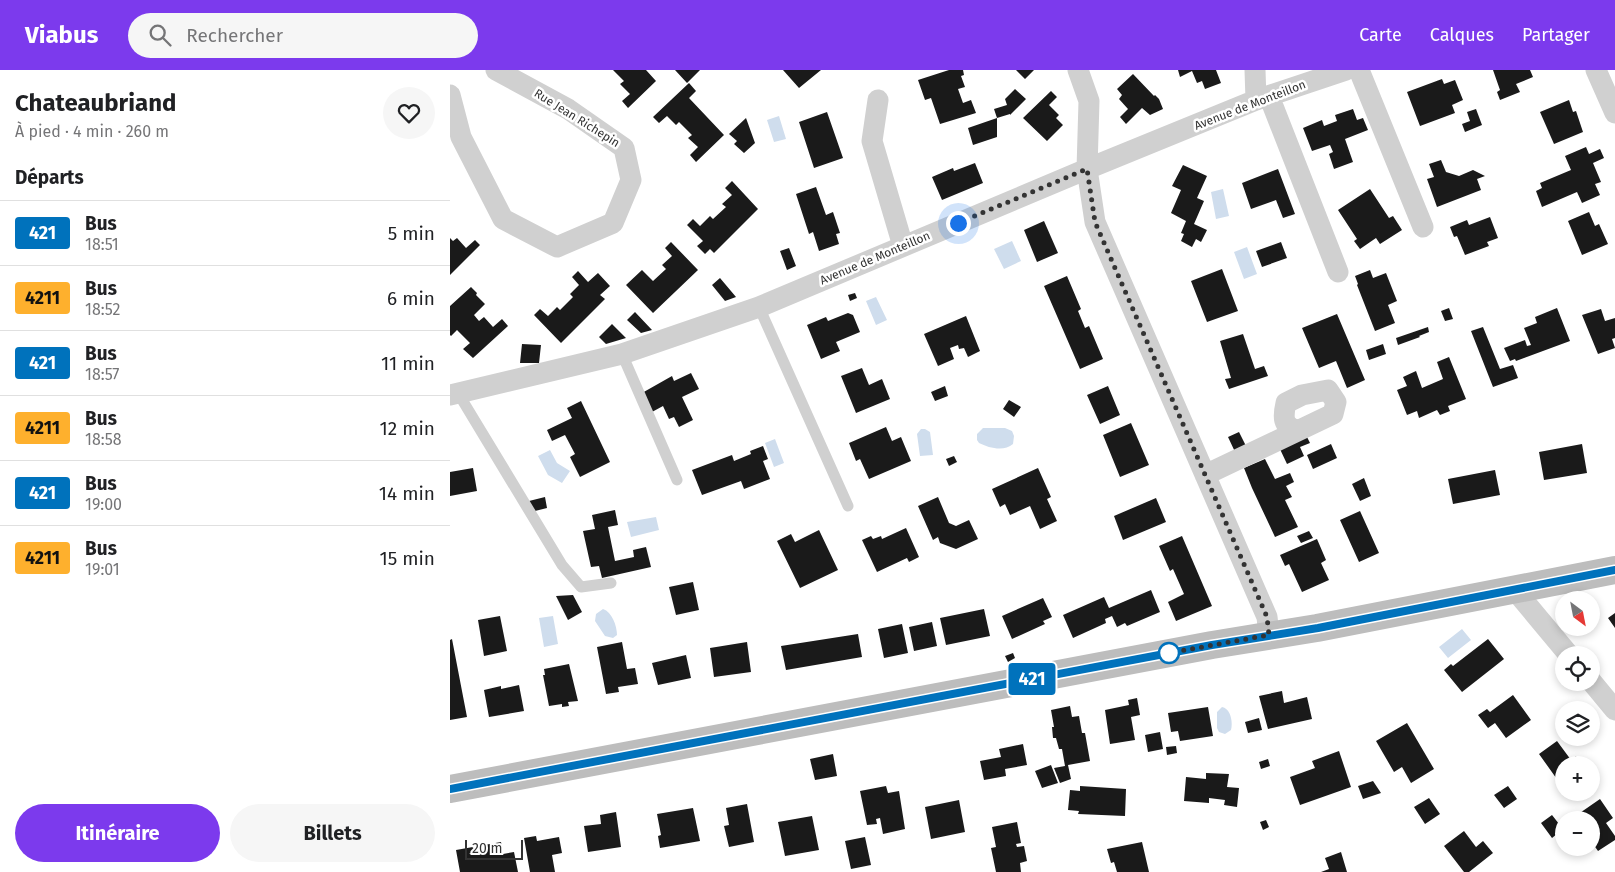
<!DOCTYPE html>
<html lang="fr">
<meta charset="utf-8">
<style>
:root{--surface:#fff;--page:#f6f6f6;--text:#202124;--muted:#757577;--line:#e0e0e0;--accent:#7c3aed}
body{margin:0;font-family:"Fira Sans",sans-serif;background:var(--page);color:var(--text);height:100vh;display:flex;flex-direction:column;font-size:19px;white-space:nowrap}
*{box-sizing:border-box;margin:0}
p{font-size:16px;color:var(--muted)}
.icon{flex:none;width:28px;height:28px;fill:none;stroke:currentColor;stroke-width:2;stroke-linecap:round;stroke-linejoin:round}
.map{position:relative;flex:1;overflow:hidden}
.side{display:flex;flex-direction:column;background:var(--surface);width:450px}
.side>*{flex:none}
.badge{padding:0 10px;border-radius:4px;font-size:18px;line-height:32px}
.needle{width:32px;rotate:148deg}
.controls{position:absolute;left:1105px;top:521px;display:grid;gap:10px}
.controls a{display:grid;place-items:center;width:45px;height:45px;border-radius:50%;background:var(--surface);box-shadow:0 2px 8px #0003;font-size:25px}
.scale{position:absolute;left:15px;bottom:12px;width:58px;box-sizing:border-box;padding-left:5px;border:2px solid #333;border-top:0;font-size:14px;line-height:18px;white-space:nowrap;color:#333;-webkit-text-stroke:4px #fff;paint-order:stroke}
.you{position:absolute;width:25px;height:25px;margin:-12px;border:4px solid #fff;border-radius:50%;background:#1a73e8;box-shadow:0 0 0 8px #1a73e833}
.map>.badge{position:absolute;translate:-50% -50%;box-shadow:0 0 0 2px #fff}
h2{padding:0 15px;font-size:19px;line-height:45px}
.round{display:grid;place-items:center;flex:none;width:52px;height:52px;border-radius:26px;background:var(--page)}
.overview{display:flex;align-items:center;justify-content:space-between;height:85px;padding:0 15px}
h1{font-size:24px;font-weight:700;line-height:38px}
.button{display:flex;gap:10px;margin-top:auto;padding:10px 15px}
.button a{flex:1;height:58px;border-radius:30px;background:var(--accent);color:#fff;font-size:20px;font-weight:700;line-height:58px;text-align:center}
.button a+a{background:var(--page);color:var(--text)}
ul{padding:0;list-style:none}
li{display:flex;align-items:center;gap:15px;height:65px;padding:0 15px;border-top:1px solid var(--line)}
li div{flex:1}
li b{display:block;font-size:19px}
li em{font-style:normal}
li .badge{min-width:55px;font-weight:700;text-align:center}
header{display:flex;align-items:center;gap:30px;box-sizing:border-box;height:70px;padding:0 25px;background:var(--accent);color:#fff}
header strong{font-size:24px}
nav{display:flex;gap:28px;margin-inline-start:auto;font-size:18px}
.search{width:350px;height:45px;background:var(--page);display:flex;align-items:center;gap:12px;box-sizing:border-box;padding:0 18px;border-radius:28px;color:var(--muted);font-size:19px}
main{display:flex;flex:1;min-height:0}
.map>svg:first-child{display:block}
</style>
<header>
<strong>Viabus</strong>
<div class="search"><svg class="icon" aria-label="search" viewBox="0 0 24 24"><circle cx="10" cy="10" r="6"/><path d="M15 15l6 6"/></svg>Rechercher</div>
<nav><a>Carte</a><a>Calques</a><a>Partager</a></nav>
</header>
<main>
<section class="side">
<div class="overview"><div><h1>Chateaubriand</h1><p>À pied · 4 min · 260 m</p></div><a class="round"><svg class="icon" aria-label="heart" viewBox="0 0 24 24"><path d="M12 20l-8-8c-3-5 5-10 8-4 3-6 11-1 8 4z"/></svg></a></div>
<h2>Départs</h2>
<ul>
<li><span class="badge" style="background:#0072bc;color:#fff">421</span><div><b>Bus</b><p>18:51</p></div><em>5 min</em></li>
<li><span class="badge" style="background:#feb02d;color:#111">4211</span><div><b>Bus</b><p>18:52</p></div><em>6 min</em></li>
<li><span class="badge" style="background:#0072bc;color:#fff">421</span><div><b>Bus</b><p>18:57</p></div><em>11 min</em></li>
<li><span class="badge" style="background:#feb02d;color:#111">4211</span><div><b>Bus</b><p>18:58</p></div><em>12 min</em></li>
<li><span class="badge" style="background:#0072bc;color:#fff">421</span><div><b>Bus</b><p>19:00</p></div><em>14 min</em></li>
<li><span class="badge" style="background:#feb02d;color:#111">4211</span><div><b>Bus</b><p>19:01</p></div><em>15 min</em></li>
</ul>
<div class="button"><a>Itinéraire</a><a>Billets</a></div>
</section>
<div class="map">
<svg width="1165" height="802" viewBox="0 0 1165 802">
<rect width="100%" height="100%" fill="#fff"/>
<!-- water -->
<path fill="#cfdded" d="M329 46 336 69 324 72 317 50Z
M773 119 779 146 766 149 761 122Z
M562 171 571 191 554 199 544 179Z
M797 177 807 204 794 209 784 182Z
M426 227 437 250 426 255 416 231Z
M533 358H555L562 361 564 366 563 374C554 382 539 378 529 373L527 370V364Z
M471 359H475L480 362 483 385 470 386 467 364Z
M325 369 334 393 324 397 315 373Z
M100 380 107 393 120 401 112 413 98 405 88 386Z
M206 447 209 460 181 467 177 452Z
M153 539C162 542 167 556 167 565L163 568 155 566 145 551 146 544Z
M103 546 108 574 94 577 89 548Z
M1012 559 1021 570 998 588 989 577Z
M772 637C781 639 783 652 781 660L775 664 769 662 767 658V642Z"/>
<!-- building -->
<path fill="#1a1a1a" d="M163 0H196L206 11 178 38 172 31 180 24 170 14 174 11Z
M225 0H250L237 13Z
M333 0H371L349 18Z
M499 0H513L514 5 511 6 515 17 508 19 513 33 521 30 526 43 490 54 481 28 475 30 468 10Z
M566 0H584L575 9Z
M728 0H766L771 13 755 19 752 11 747 13 742 1 730 7Z
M1043 0H1080L1083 7 1066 14 1070 22 1050 30 1047 22 1050 20Z
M683 4 704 26 705 25 709 29 713 39 700 45 692 38 676 54 670 47 678 39 669 29 672 25 667 19Z
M992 9 994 14 1005 10 1013 30 1002 35 1005 43 970 56 957 22Z
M239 13 246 21 239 28 274 65 246 92 240 85 248 77 238 68 242 65 229 52 226 55 217 46 209 53 203 47Z
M565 19 576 29 560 45V44L547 48V67L523 75 518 58 547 48 544 39 557 35 555 29Z
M601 21 607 27 599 35 609 45 606 48 613 55 597 71 573 48Z
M1119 30 1123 42 1126 41 1133 62 1104 74 1090 42Z
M903 39 907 50 913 48 918 60 895 69 903 92 884 99 879 84 883 82 880 75 862 81 853 58 872 50 874 56 887 51 885 45Z
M1026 39 1032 55 1015 62 1012 54 1020 51 1017 42Z
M377 42 393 88 364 98 349 52Z
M296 48 305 73 294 83 284 74 287 71 279 64Z
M1136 77 1139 84 1150 79 1154 88 1143 93 1151 112 1145 114 1150 125 1132 133 1127 122 1092 137 1086 121 1092 118 1090 113 1121 100 1115 86Z
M991 90 996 102 1009 106 1023 100 1035 106 1027 109 1031 120 987 137 977 109 984 107 979 94Z
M525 93 533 113 492 130 482 107 503 98 504 101Z
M733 95 757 106 747 128 754 131 744 154 757 160 751 172 746 169 742 177 731 171 734 164 731 163 736 151 721 143 731 120 722 116Z
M828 99 845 144 833 148 826 130 801 139 792 113Z
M282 111 308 139 264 183 260 179 255 184 247 176 253 171 237 155 243 149 250 156 260 146 263 149 276 137 272 134 282 125 275 118Z
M366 117 376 145 383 142 390 163 386 164 389 174 369 181 363 162 359 164 346 124Z
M920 119 939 148 943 146 952 160 930 174 926 168 910 179 904 171 907 169 888 140Z
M1139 142 1145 156 1149 154 1158 174 1132 185 1118 151Z
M1040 147 1048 168 1037 172 1039 176 1015 185 1007 166 1004 167 1000 157 1017 150 1019 155Z
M594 151 608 183 587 192 574 160Z
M0 168 3 171 7 168 16 178 25 170 30 175 0 205Z
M221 172 248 200 203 243 176 215 192 200 203 211 216 199 212 195 222 186 215 178Z
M831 172 837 188 812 197 806 181Z
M339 178 346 196 337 200 330 181Z
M772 199 788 241 757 252 741 211Z
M920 200 923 208 936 203 947 231 938 235 945 253 925 261 907 215 908 214 905 206Z
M128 201 138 212 148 203 160 216 150 225 155 229 111 273 84 245 90 239 98 246 107 237 110 240 123 227 120 224 129 215 122 207Z
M617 206 631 239 628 241 635 258 639 256 653 289 630 299 594 216Z
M270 208 286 227 275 231 262 215Z
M21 217 27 223 26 225 35 234 24 245 29 251 34 247 43 257 52 249 58 256 23 288 13 279 20 273 7 260 1 266 0 265V236Z
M405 223 407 228 400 231 398 225Z
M999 238 1003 249 995 251 991 241Z
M1107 238 1120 271 1066 291 1065 289 1060 291 1054 278 1075 270 1077 276 1081 275 1074 258 1087 253 1085 247Z
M1151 239 1155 251 1165 248V268L1162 269 1165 278 1148 284 1132 245Z
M185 242 202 260 191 263 177 250Z
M398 243 403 245 410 262 386 272 390 281 371 289 357 255 376 247 378 251Z
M887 244 915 310 897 318 886 291 869 298 852 258Z
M516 246 530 281 518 287 514 278 509 279 508 275 500 278 504 289 488 296 474 264Z
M162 254 176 268 156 274 149 267Z
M978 257 979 262 969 266 970 267 948 275 946 268Z
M1033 257 1050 299 1063 295 1068 308 1043 317 1021 261Z
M793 264 805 299 814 296 818 306 779 319 775 309 781 308 770 271Z
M72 274 91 275 89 293H70Z
M933 274 936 284 919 290 916 280Z
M999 287 1016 329 998 336 1000 341 990 345 987 340 969 348 967 341 957 345 947 320 957 316 953 307 966 301 972 318 993 309 987 292Z
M412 298 419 315 432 309 440 329 406 343 391 306Z
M241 303 249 319 232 327 243 350 229 357 224 347 219 349 213 336 202 342 192 323 222 306 224 311Z
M495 316 498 326 485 331 481 322Z
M658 316 670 345 650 354 637 325Z
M559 330 571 337 564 347 553 339Z
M131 331 160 392 130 407 120 387 125 384 115 365 102 371 97 360 122 348 117 338Z
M681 353 699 395 670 407 653 365Z
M436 357 442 371 451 367 461 391 419 409 410 389 406 391 399 373Z
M789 362 797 378 786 384 778 367Z
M856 365 860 373 850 377 854 386 837 394 829 377Z
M881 374 887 388 863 399 857 385Z
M1132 374 1137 403 1094 410 1089 382Z
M313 376 318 389 313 391 320 409 294 419 291 411 252 425 242 400 282 385 284 391 301 384 300 381Z
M504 386 507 392 499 396 496 389Z
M815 389 825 409 840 403 844 412 836 416 842 427 835 430 848 457 825 467 802 418 794 398Z
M23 398 27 421 0 426V402Z
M588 398 601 427 597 429 607 451 590 459 580 436 560 445 555 434 550 437 542 419Z
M1045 400 1050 425 1003 434 998 409Z
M914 408 921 426 910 431 902 414Z
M95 427 97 438 81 442 75 432Z
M488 427 499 453 506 456 519 450 528 469 506 479 490 473 488 467 483 470 468 436Z
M706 428 716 452 673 470 664 446Z
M165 440 168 455 158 457 165 491 184 487 183 480 196 477 201 497 152 508 149 496 141 497 133 461 145 459 142 445Z
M910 441 929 483 909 492 890 450Z
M456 458 469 487 459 492 457 488 427 502 412 470 421 466 423 469 431 466 432 469Z
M369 460 388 500 350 518 327 471 341 464 345 472Z
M859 461 863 468 851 473 847 466Z
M732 466 762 536 726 551 718 532 734 524 723 499 720 501 709 476Z
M867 469 876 490 871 493 879 510 852 522 839 494 835 496 830 485Z
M243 512 249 540 226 545 219 517Z
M701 520 710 542 677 556 675 553 667 557 662 546 655 549 656 553 623 568 613 545 654 527 659 538Z
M123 525 132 542 118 550 106 526Z
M593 528 602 547 593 551 595 554 562 569 552 546Z
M534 539 540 566 496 575 490 548Z
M1165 543V558L1158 548Z
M50 546 57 581 34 586 28 550Z
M482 552 487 576 464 581 459 557Z
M452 554 458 583 434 588 428 559Z
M408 564 412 587 336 600 331 576Z
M2 569 17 647 0 650V570Z
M1038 569 1054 589 1012 622 994 600 1001 594 1003 596Z
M172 572 177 599 185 598 188 614 168 617 169 622 156 624 147 577Z
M297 572 301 602 264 607 260 578Z
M563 583 565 588 558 592 555 586Z
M236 585 241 608 208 615 202 593Z
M119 594 128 631 118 632 119 636 112 637V634L99 636 93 605H95L94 599Z
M69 615 74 641 39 647 34 620 51 616V619Z
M832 621 834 633 857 627 862 649 818 659 809 626Z
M1063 625 1081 650 1056 668 1045 653 1038 658 1028 645 1037 639 1040 642Z
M687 628 690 645 681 647 685 670 660 674 655 640 679 635 678 630Z
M620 636 622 647 629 646 632 663H635L640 691 618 695 621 709 610 713 604 698 615 696 612 679H609L606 668H603L602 657H604L601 640Z
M758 637 763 666 730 671 728 661 721 662 718 643Z
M809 648 812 660 798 663 795 652Z
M957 653 984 699 961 713 952 697 944 702 926 671Z
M710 662 713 679 698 682 695 665Z
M1107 671 1121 690 1126 686 1132 695H1114V719L1089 684Z
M573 674 577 695 555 699 556 706 534 710 530 691 551 687 549 679Z
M726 676 727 683 717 685 716 677Z
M889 681 901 717 850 735 840 707 865 698 862 691Z
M383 684 387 706 365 710 360 689Z
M818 689 820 696 811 699 809 692Z
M601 695 608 713 592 718 585 701Z
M756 703 779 704 777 717 789 718 787 737 774 735 775 730 759 728V733L734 731 736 707 756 709Z
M923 711 931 723 913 729 908 716Z
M436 716 438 723 449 721 455 759 433 764 430 748 426 749 427 754 417 755 410 721Z
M630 716 676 719 675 746 628 744 629 741 618 740 620 720 630 721Z
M1058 716 1067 729 1054 738 1044 725Z
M979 728 990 744 975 754 964 737Z
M1150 729 1163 748 1156 753 1165 766V770L1148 781 1141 771V750H1126L1124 747Z
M509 730 515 762 481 769 475 737Z
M297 734 304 772 279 777 274 756 279 755 276 738Z
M243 738 250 771 210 778 208 766 211 765 207 744Z
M166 742 171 777 138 782 134 756 151 754 150 745Z
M1102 745 1113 759 1102 768 1091 753Z
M362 746 369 780 335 786 328 752Z
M816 750 819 757 813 760 810 752Z
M567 752 571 773 566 774 567 777 574 776 577 791 570 793 571 802H546L541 778 546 777 542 757Z
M1014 761 1026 777 1033 771 1043 783 1019 802H1014L994 776Z
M86 766 87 771 109 767 112 783 102 785 105 802H80L74 768Z
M415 767 421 795 401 799 395 771Z
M51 772 53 784 64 782 68 802H10L6 780Z
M692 772 699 802H667L664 792 661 793 657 779Z
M891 782 897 802H871L879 799 875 788Z"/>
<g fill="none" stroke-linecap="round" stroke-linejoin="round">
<!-- lane -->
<path stroke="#d0d0d0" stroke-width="11" d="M309 237 398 436
M172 284 227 410
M8 323 112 495 131 517 161 513"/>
<!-- street -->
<path stroke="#d0d0d0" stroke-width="21" d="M628 0 639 31 637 99 645 152 817 547 819 565
M805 0 806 30
M909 0 973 157
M1146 0 1165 43
M0 25 11 67 53 149 107 177 163 153 181 110 174 78 118 39 46 0
M819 26 888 202
M428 30 422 71 453 176
M0 325 172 284 309 237 637 99 806 30 896 0
M755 405 883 344 886 332 878 320 852 325 836 333C833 346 832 357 847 360
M1064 519 1119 585
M1141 611 1165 640"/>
<!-- secondary -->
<path stroke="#bdbdbd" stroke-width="28" d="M0 719 762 575 867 558 1165 500"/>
</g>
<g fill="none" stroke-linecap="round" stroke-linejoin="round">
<defs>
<path id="line" d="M0 719 762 575 868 558 1165 500"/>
</defs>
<!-- line casing -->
<use href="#line" stroke="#fff" stroke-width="11"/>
<!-- line -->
<use href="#line" stroke="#0072bc" stroke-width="8"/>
<!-- walk -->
<path stroke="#333" stroke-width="5" stroke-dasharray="0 9" d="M508 153 637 99 645 152 817 547 819 565 719 583"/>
</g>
<!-- markers -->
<circle fill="#fff" stroke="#0072bc" stroke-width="2.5" cx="719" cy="583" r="10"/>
<g text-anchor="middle" stroke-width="5" stroke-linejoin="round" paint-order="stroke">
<!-- street labels -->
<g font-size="12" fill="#333" stroke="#fff">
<text transform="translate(800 35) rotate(-21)" y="4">Avenue de Monteillon</text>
<text transform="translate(127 48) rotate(32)" y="4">Rue Jean Richepin</text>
<text transform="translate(425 188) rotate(-23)" y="4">Avenue de Monteillon</text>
</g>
</g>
</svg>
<div class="controls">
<a><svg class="needle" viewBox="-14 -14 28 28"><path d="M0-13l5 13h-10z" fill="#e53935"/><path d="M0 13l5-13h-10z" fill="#757577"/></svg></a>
<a><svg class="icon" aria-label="locate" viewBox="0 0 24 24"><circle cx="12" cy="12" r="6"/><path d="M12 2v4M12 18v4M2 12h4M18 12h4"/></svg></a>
<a><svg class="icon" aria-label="layers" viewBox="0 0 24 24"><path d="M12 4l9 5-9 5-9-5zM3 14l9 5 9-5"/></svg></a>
<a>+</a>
<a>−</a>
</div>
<div class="scale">20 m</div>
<div class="you" style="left:508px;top:153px"></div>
<b class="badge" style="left:582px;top:609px;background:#0072bc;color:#fff">421</b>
</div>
</main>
